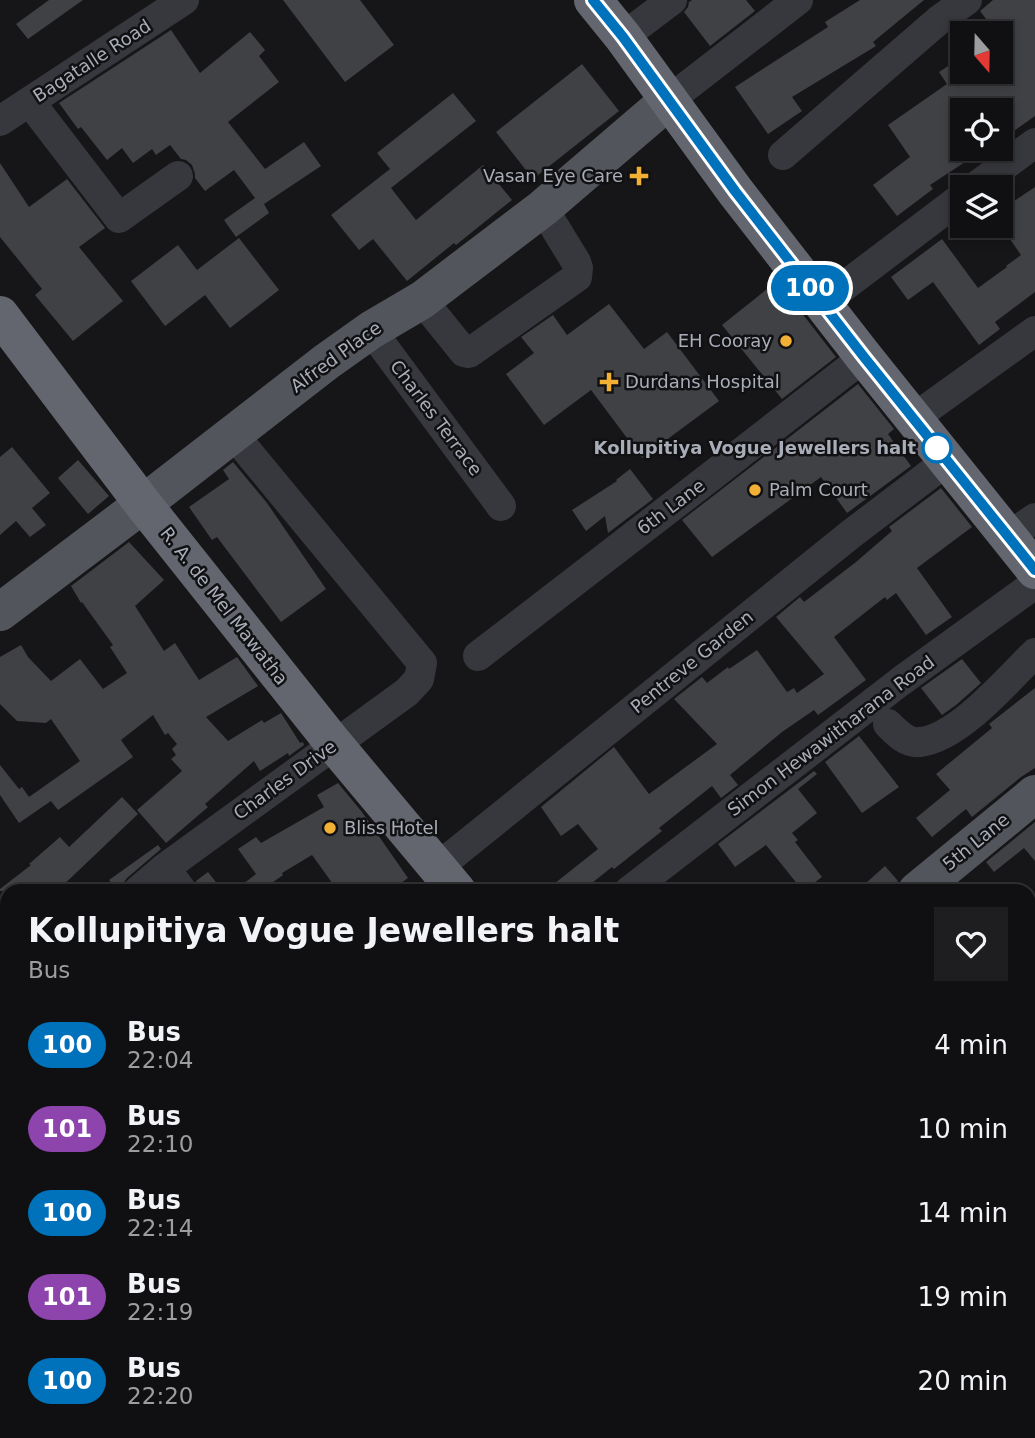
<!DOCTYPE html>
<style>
:root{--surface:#101012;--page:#1e1e20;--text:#f1f3f6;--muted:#9c9d9f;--line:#303032}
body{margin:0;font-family:"DejaVu Sans",sans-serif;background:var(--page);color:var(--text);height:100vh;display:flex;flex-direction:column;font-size:26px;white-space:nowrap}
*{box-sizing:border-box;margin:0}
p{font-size:23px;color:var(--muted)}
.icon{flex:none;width:38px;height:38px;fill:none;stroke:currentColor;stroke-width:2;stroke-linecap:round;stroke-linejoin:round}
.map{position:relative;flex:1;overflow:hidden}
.drawer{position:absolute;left:0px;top:884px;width:1036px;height:555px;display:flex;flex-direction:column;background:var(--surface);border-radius:21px 21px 0 0;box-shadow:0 4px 10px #0003,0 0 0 2px var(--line)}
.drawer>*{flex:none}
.badge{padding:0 14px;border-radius:23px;font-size:24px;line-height:46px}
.needle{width:46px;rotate:160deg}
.controls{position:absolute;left:950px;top:21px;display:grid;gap:14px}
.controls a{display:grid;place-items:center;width:63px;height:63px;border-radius:0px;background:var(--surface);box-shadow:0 4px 10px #0003,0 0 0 2px var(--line);font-size:35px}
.map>.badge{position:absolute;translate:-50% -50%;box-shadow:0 0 0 4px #fff}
.round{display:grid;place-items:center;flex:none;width:74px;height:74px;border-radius:0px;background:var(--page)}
.overview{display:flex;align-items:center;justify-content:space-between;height:119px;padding:0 28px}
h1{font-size:33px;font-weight:700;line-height:52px}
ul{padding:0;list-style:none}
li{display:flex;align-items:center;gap:21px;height:84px;padding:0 28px}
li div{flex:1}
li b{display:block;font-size:26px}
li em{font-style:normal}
li .badge{min-width:77px;font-weight:700;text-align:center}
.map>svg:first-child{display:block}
</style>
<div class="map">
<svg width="1035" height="1438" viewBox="0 0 1035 1438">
<rect width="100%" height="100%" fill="#161618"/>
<!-- building -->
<path fill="#404145" d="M49 0H83L28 39 16 24Z
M283 0H360L394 45 345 82Z
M692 0H746L755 11 710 46 684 12 688 7 689 2Z
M860 0H924L873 42 876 46 792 97 802 111 768 134 735 87 828 27 825 22Z
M993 0H1035V116L1011 133 1010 132 1001 138V110H962V149H985L930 185 933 189 897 216 873 185 910 157 888 125 947 84 939 72 962 57V72H1001V33H997L980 11Z
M171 30 200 73 250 32 265 50 259 56 279 82 228 122 265 169 304 142 321 166 264 204 269 213 236 237 224 220 255 198 234 170 205 191 195 178V174L192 165 186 160 181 159 170 145 156 155 152 149 133 163 122 148 107 160 81 127 78 129 59 103Z
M582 64 619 111 533 179 496 132Z
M453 93 476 121 391 188 416 220 483 165 512 200 456 245 454 243 407 281 373 239 359 250 331 215 390 169 377 153Z
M0 163 29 207 67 179 105 228 79 247 123 301 73 341 35 295 42 289 0 237Z
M1035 187V292L995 322 1000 329 979 345 933 282 908 300 891 277 942 239 978 288 1007 267 1006 266 1021 255 1001 226V210Z
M239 238 279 290 230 328 205 295 165 326 131 281 178 245 197 270Z
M777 281 836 357 782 399 722 325Z
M609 304 644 349 667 332 719 401 642 458 591 390 544 425 506 374 534 353 521 337 553 315 567 335Z
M858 384 894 429 888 434 911 466 847 513 821 477 712 557 682 520Z
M12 447 50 493 32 508 46 525 30 537 16 521 0 535V457Z
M78 460 109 496 88 514 58 478Z
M233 462 267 503 326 589 281 622 217 537 212 540 189 507 229 479 223 470Z
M630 469 653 499 608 533 605 516 586 531 572 510 617 481 616 480Z
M941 488 972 527 917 568 952 617 926 635 896 593 887 600 885 597 834 637 866 680 818 715 814 710 782 732 730 775 738 785 721 798 712 786 659 828 662 831 614 869 612 867 582 891H545L598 849 578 824 561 836 541 807 614 747 649 794 717 744 674 699 702 677 707 683 728 667 729 669 757 650 787 692 794 688 797 693 824 674 776 617 800 597 804 602 856 562 892 531 889 527Z
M129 542 164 580 135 606 164 651 175 643 199 680 237 657 258 686 206 717 228 741 262 720 264 723 281 713 300 743 303 742 304 745 289 756 288 753 260 771 254 761 205 804 208 807 166 843 137 810 182 771 171 759 176 755 172 749 177 744 168 733 165 735 153 715 121 740 133 757 58 810 51 801 19 823 0 795V765L19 789 22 787 29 797 80 761 51 719 46 723 17 721 0 704V657L21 645 28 657 51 681 80 659 103 689 127 673 110 647 113 645 82 602 81 603 71 586Z
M962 659 981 683 956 705 942 715 921 688Z
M1035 688V768L1021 777 972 817 966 809 932 837 916 818 950 790 936 774 992 728 989 724Z
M859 736 899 787 862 813 825 762Z
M814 771 817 774 798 789 817 813 792 833 798 840 795 842 822 877 803 891 766 845 735 867 718 844Z
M338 783 362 812 408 878 390 891H338L312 855 282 873 283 875 261 891H234L256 874 238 849 256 837 261 843 324 807 317 795Z
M122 797 138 814 57 891H0V889L31 865 29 864 60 837 69 847Z
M1035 822V861L1024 848 994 872 986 862Z
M158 845 161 849 127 878 122 885 121 891H117L109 880Z
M885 866 898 881 888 891H857Z
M208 872 223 891H199L196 881Z"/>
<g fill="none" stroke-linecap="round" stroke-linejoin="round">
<!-- minor -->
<path stroke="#37383d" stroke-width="30" d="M623 37 672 0
M669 100 798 0
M30 102 119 218 178 176
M0 121 184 0
M783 155 939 20 967 0
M975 187 1035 143
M422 300 464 352 469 353 577 277 578 268 576 262 543 208
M822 303 962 197
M371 330 501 506
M914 418 1035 331
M1008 537 1035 518
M478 656 714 474 864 357
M888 724C897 733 907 744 920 742 959 738 1008 679 1035 653
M438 867 851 534 947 461
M165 868 182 891
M138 891 165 868 407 692 419 679 422 663 234 435
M629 891 901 681 1035 584
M0 990 7 997
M0 1161 7 1153
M1029 1167 1035 1163
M0 1186 7 1195
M0 1288 7 1282
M193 1432 198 1438
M49 1438 57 1432
M689 1438 697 1432
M800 1438 808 1432"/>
<!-- major -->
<path stroke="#53555c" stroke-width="38" d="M0 612 143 504 326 362 371 330 422 300 543 208 669 100
M917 891 1035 794
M252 1438 259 1432"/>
<!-- highway -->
<path stroke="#63666e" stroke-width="38" d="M593 0 623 37 735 191 864 357 1035 570
M0 315 143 504 334 744 457 891
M885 1432 890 1438"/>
</g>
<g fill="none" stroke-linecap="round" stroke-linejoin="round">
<defs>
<path id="line" d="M593 0 623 37 735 191 864 357 1035 570"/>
</defs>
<!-- line casing -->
<use href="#line" stroke="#fff" stroke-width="16"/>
<!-- line -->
<use href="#line" stroke="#0072bc" stroke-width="10"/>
</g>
<!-- markers -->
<g fill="#f2b134" stroke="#111113" stroke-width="2.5">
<path d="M635.5 165.5h7v7h7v7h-7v7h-7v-7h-7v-7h7z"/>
<circle cx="786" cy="341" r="7"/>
<path d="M605.5 371.5h7v7h7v7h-7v7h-7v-7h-7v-7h7z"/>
<circle cx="755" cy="490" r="7"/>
<circle cx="330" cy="828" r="7"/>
</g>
<circle fill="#fff" stroke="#0072bc" stroke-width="3.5" cx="937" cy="448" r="14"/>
<g text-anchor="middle" stroke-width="5" stroke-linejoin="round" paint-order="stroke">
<!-- street labels -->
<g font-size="18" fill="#a8adb8" stroke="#111113">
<text transform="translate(92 61) rotate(-33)" y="6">Bagatalle Road</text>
<text transform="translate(336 357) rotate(-36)" y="6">Alfred Place</text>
<text transform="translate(436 418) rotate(53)" y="6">Charles Terrace</text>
<text transform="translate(671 507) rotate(-37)" y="6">6th Lane</text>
<text transform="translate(224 606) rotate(52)" y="6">R. A. de Mel Mawatha</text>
<text transform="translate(692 662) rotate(-39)" y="6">Pentreve Garden</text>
<text transform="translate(831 736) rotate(-37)" y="6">Simon Hewawitharana Road</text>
<text transform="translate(285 780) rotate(-36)" y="6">Charles Drive</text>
<text transform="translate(976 842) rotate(-39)" y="6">5th Lane</text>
</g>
<!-- poi labels -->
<g font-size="18" fill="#a8adb8" stroke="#111113" text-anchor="start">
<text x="623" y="182" text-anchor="end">Vasan Eye Care</text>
<text x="772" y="347" text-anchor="end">EH Cooray</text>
<text x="625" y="388">Durdans Hospital</text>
<text x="769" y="496">Palm Court</text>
<text x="344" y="834">Bliss Hotel</text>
</g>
<!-- stop labels -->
<g font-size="18" font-weight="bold" fill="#a8adb8" stroke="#111113" text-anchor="end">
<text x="916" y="454">Kollupitiya Vogue Jewellers halt</text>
</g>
</g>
</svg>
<div class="controls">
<a><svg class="needle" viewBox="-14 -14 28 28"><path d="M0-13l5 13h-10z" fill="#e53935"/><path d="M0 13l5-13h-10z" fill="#9c9d9f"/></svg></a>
<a><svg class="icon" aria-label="locate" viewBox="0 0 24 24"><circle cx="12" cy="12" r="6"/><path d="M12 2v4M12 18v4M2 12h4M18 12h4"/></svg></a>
<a><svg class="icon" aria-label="layers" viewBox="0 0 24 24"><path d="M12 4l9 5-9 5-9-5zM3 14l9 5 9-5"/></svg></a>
</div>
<b class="badge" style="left:810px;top:288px;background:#0072bc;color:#fff">100</b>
<section class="drawer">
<div class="overview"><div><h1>Kollupitiya Vogue Jewellers halt</h1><p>Bus</p></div><a class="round"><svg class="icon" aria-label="heart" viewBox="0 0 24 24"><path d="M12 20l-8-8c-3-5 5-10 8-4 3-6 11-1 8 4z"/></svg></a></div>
<ul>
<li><span class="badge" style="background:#0072bc;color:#fff">100</span><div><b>Bus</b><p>22:04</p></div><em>4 min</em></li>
<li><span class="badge" style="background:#8e44ad;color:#fff">101</span><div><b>Bus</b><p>22:10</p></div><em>10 min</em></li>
<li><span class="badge" style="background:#0072bc;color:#fff">100</span><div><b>Bus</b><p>22:14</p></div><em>14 min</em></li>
<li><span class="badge" style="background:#8e44ad;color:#fff">101</span><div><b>Bus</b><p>22:19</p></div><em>19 min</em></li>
<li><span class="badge" style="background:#0072bc;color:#fff">100</span><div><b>Bus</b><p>22:20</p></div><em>20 min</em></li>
</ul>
</section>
</div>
